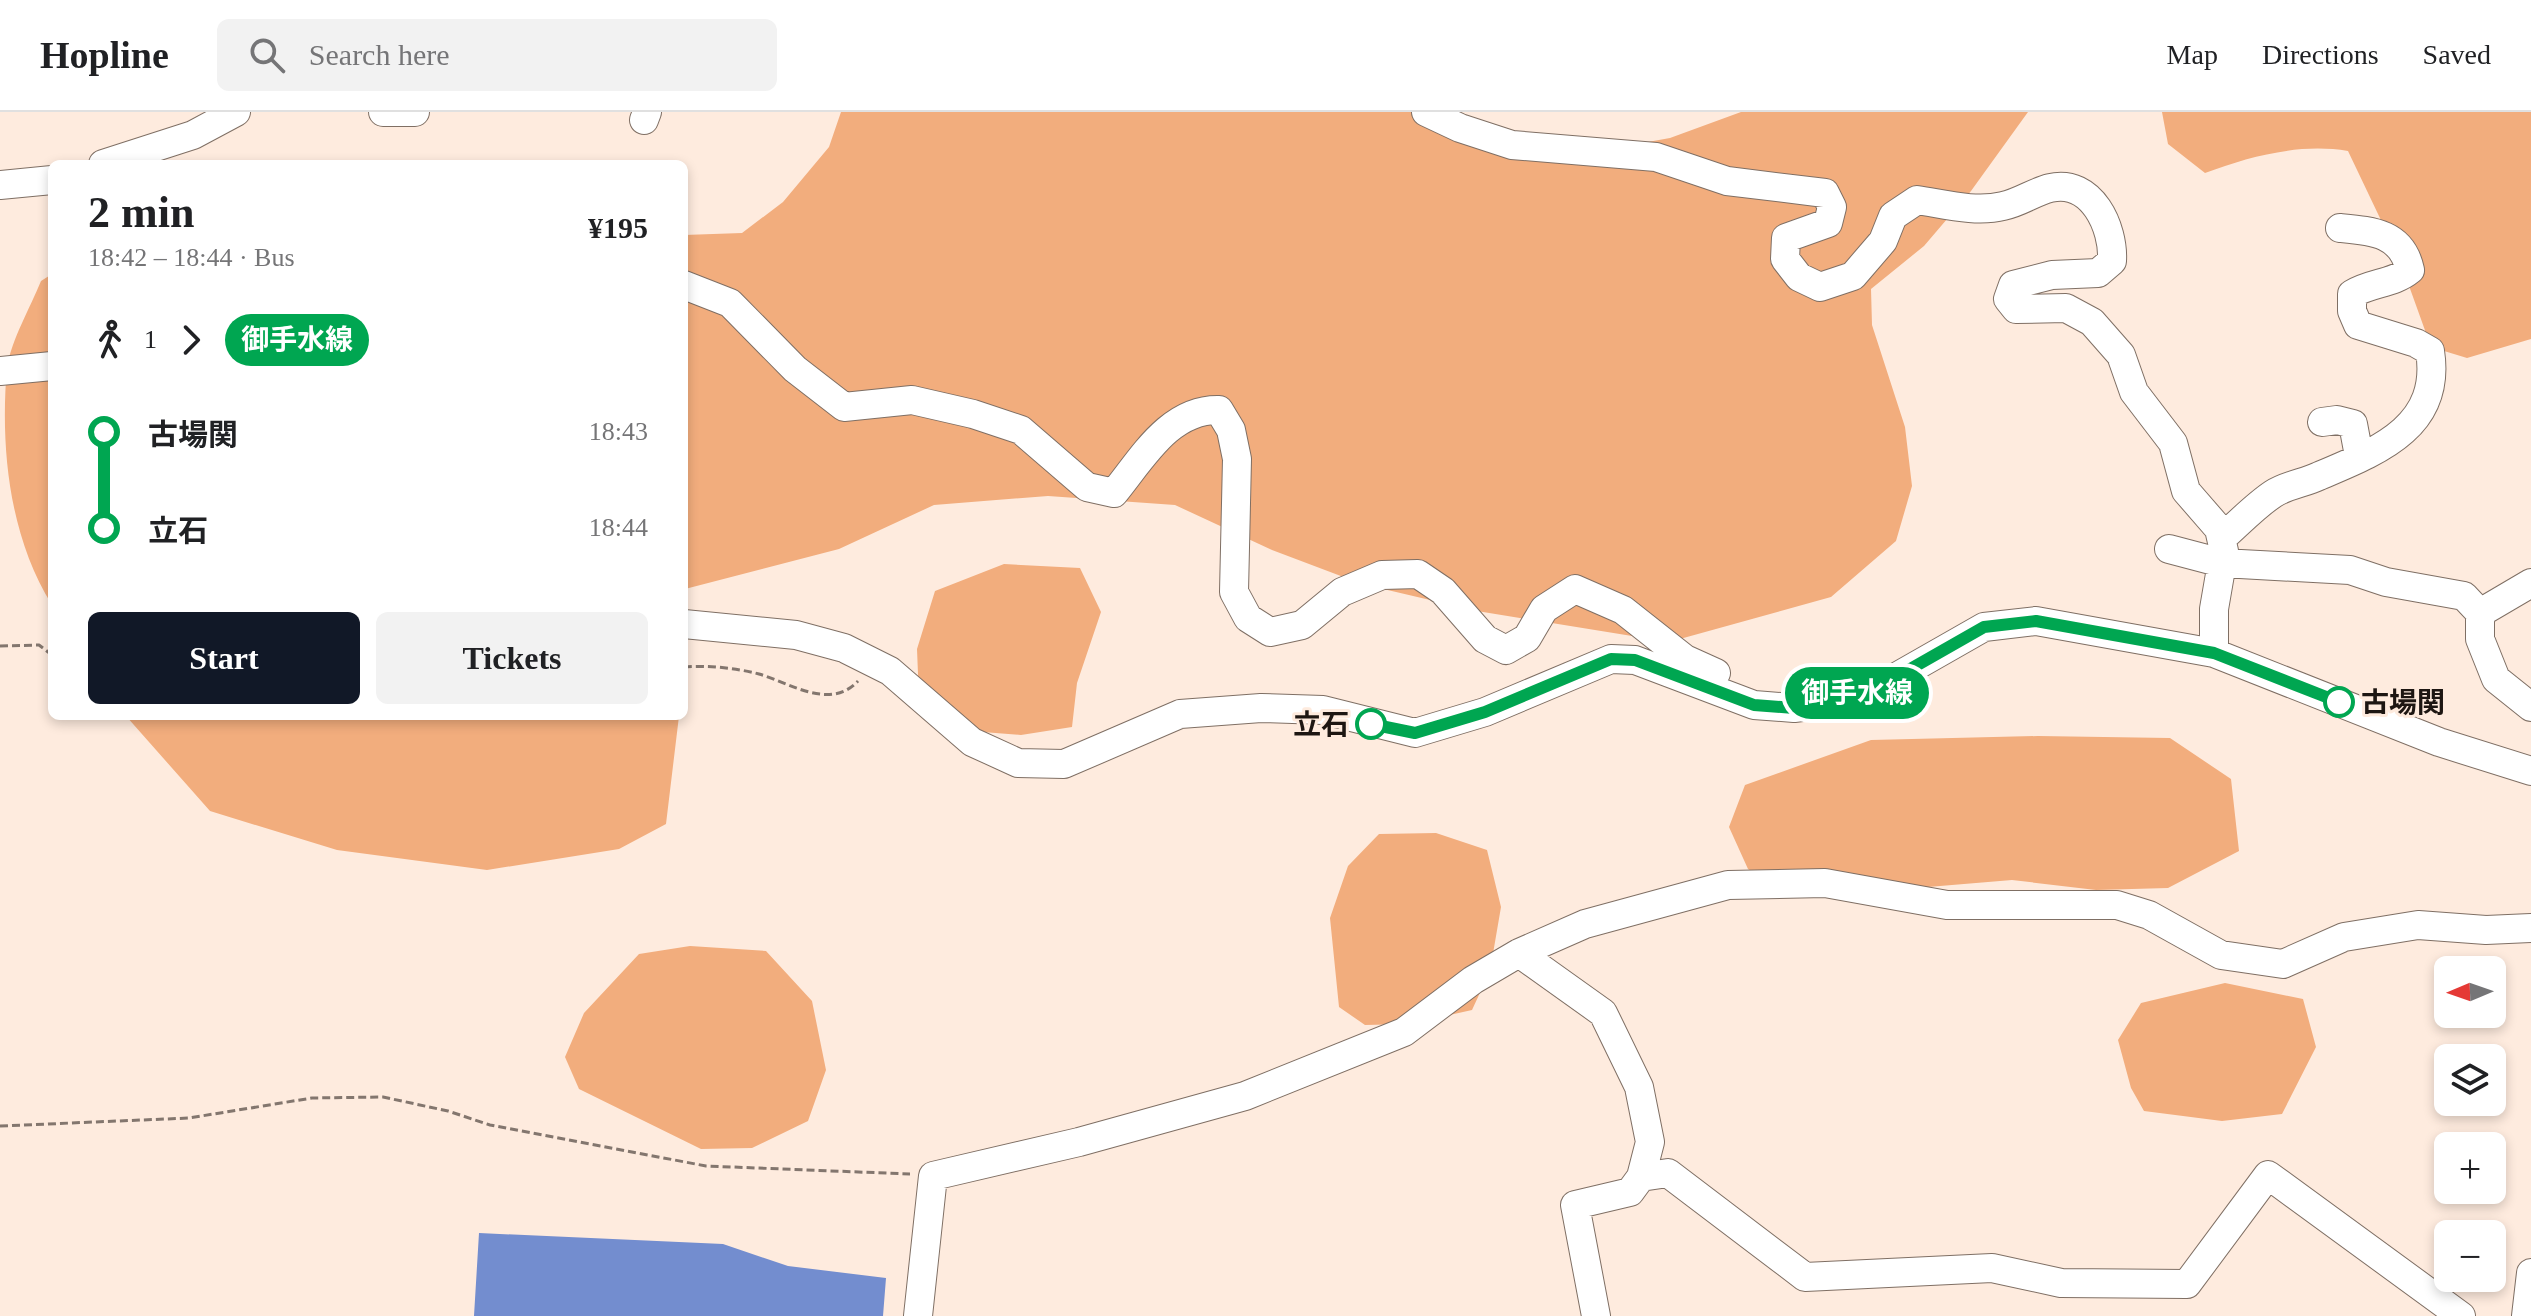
<!DOCTYPE html>
<meta charset="utf-8">
<style>
:root{--surface:#fff;--page:#f2f2f2;--text:#202124;--muted:#757577;--line:#e0e0e0;--accent:#111827}
body{margin:0;font-family:"Times New Roman","Noto Sans JP",serif;background:var(--page);color:var(--text);height:100vh;display:flex;flex-direction:column;font-size:30px;white-space:nowrap}
*{box-sizing:border-box;margin:0}
p{font-size:26px;color:var(--muted)}
.icon{flex:none;width:44px;height:44px;fill:none;stroke:currentColor;stroke-width:2;stroke-linecap:round;stroke-linejoin:round}
.map{position:relative;flex:1;overflow:hidden}
.side{position:absolute;left:48px;top:48px;width:640px;height:560px;display:flex;flex-direction:column;background:var(--surface);border-radius:12px;box-shadow:0 4px 12px #0003}
.side>*{flex:none}
.badge{padding:0 16px;border-radius:26px;font-size:28px;line-height:52px}
.needle{width:52px;rotate:268deg}
.tools{position:absolute;left:2434px;top:844px;display:grid;gap:16px}
.tools a{display:grid;place-items:center;width:72px;height:72px;border-radius:12px;background:var(--surface);box-shadow:0 4px 12px #0003;font-size:40px}
.map>.badge{position:absolute;translate:-50% -50%;box-shadow:0 0 0 4px #fff}
.legs{display:flex;align-items:center;gap:12px;height:88px;padding:0 40px;font-size:26px}
.legs p{margin-inline-start:auto}
.overview{display:flex;align-items:center;justify-content:space-between;height:136px;padding:0 40px}
h1{font-size:44px;font-weight:700;line-height:60px}
.cta{display:flex;gap:16px;margin-top:auto;padding:16px 40px}
.cta a{flex:1;height:92px;border-radius:12px;background:var(--accent);color:#fff;font-size:32px;font-weight:700;line-height:92px;text-align:center}
.cta a+a{background:var(--page);color:var(--text)}
ul{padding:0 40px;list-style:none}
li{display:flex;align-items:center;gap:28px;height:96px;font-size:30px}
li i{display:grid;place-items:center;width:12px;height:100%;margin:0 10px;background:currentColor}
li i::after{content:'';width:20px;height:20px;margin:-10px;border:6px solid;border-radius:50%;background:var(--surface)}
li p{margin-inline-start:auto}
li:first-child i{background:linear-gradient(#0000 50%,currentColor 0)}
li:last-child i{background:linear-gradient(currentColor 50%,#0000 0)}
header{display:flex;align-items:center;gap:48px;box-sizing:border-box;height:112px;padding:0 40px;background:var(--surface);border-bottom:2px solid var(--line)}
header strong{font-size:38px}
nav{display:flex;gap:44px;margin-inline-start:auto;font-size:28px}
.search{width:560px;height:72px;background:var(--page);display:flex;align-items:center;gap:20px;box-sizing:border-box;padding:0 28px;border-radius:12px;color:var(--muted);font-size:30px}
.map>svg:first-child{display:block}
</style>
<header>
<strong>Hopline</strong>
<div class="search"><svg class="icon" aria-label="search" viewBox="0 0 24 24"><circle cx="10" cy="10" r="6"/><path d="M15 15l6 6"/></svg>Search here</div>
<nav><a>Map</a><a>Directions</a><a>Saved</a></nav>
</header>
<div class="map">
<svg width="2531" height="1204" viewBox="0 0 2531 1204">
<rect width="100%" height="100%" fill="#feebde"/>
<!-- forest -->
<path fill="#f2ad7d" d="M841 0H1446L1592 40 1670 26 1741 0H2028L1971 79 1924 134 1871 177 1872 213 1905 315 1912 374 1896 429 1831 485 1669 530 1477 499 1362 472 1272 438 1175 393 1048 384 934 393 839 437 685 477 684 530V123L742 121 783 90 829 35Z
M2162 0H2531V227L2467 246 2431 235 2399 146 2348 39C2300 31 2250 44 2205 61L2168 32Z
M52 162V493C9 424 0 335 7 255 12 227 30 196 41 169Z
M1004 452 1080 456 1101 500 1077 571 1072 615 1021 623 957 618 919 587 917 537 935 479Z
M126 604H679L666 712 619 737 487 758 337 738 210 699Z
M2038 624 2170 626 2231 667 2239 739 2168 776 2096 778 2012 768 1904 777 1784 780 1748 757 1729 715 1745 673 1871 628Z
M1436 721 1487 738 1501 795 1490 859 1472 898 1409 912 1365 913 1339 895 1330 806 1348 754 1379 722Z
M690 834 766 839 812 889 826 958 808 1009 752 1036 701 1037 579 977 565 945 584 901 639 842Z
M2225 871 2303 887 2316 935 2282 1002 2222 1009 2144 999 2131 976 2118 928 2141 891Z"/>
<!-- water -->
<path fill="#738dcf" d="M479 1121 723 1132 788 1154 886 1166 883 1204H474Z"/>
<g fill="none" stroke-linecap="round" stroke-linejoin="round">
<defs>
<path id="minor" d="M383 0H415
M1426 0 1460 16 1512 33 1656 45 1727 69 1825 81 1832 95 1828 111 1786 126 1785 147 1799 165 1820 175 1853 164 1883 129 1893 104 1917 88C1944 92 1976 101 2003 94 2019 91 2034 80 2050 76 2092 66 2114 116 2112 149L2098 161 2052 163 2013 173 2008 187 2016 197 2066 196 2092 210 2121 243 2134 280 2173 331 2186 379 2219 417 2224 439 2214 497V541
M644 8 647 0
M103 52 193 23 236 0
M0 73 52 68
M684 173 730 191 795 257 844 295 912 288 973 302 1021 318 1087 375 1114 381C1142 347 1169 297 1219 298L1231 318 1237 347 1234 480 1248 506 1270 520 1302 513 1342 480 1382 463 1418 462 1443 479 1485 527 1506 538 1527 526 1544 497 1575 477 1623 498 1685 547 1716 561
M0 259 52 254
M2322 310 2337 308 2353 312 2359 344
M2222 426C2238 412 2255 394 2273 382 2286 373 2305 371 2319 364 2378 339 2442 315 2430 239L2416 231 2358 213 2352 199V182C2372 170 2393 172 2410 158 2402 121 2373 119 2340 116
M2169 437 2222 451 2350 458 2386 470 2464 484 2480 501V527L2496 567 2531 595
M2480 501 2531 471
M684 512 796 523 844 536 890 559 972 630 1018 651 1064 652 1180 602 1261 596 1323 598 1415 621 1485 600 1611 547 1635 548 1754 593 1794 596 1825 592 1884 572 1984 515 2036 509 2214 541 2439 630 2531 659
M1519 841 1603 901 1639 975 1650 1030 1641 1065 1630 1080 1575 1093 1596 1204
M1641 1065 1668 1061 1805 1165 1992 1156 2061 1171 2187 1172 2268 1063 2461 1204
M918 1204 933 1064 1079 1030 1245 984 1404 920 1473 868 1519 841 1585 812 1728 773 1825 771 1947 793H2117L2149 803 2221 843 2283 852 2344 825 2418 813 2486 818 2531 816
M2526 1204 2531 1161"/>
</defs>
<!-- minor casing -->
<use href="#minor" stroke="#7f6f64" stroke-width="30"/>
<!-- path -->
<path stroke="#83766e" stroke-width="3" stroke-dasharray="8 4" stroke-linecap="butt" d="M0 534 39 533 52 543
M684 555C707 553 736 556 759 562 790 571 830 599 858 569
M0 1014 189 1006 312 986 383 985 448 999 490 1013 706 1054 910 1062"/>
<!-- minor -->
<use href="#minor" stroke="#fff" stroke-width="28"/>
</g>
<g fill="none" stroke-linecap="round" stroke-linejoin="round">
<defs>
<path id="line-1" d="M1371 612 1415 621 1485 600 1611 547 1635 548 1754 593 1794 596 1825 592 1884 572 1984 515 2036 509 2214 541 2339 590"/>
</defs>
<!-- line-1 casing -->
<use href="#line-1" stroke="#fff" stroke-width="18"/>
<!-- line-1 -->
<use href="#line-1" stroke="#00a651" stroke-width="12"/>
</g>
<!-- markers -->
<g fill="#fff" stroke="#00a651" stroke-width="4">
<circle cx="2339" cy="590" r="14"/>
<circle cx="1371" cy="612" r="14"/>
</g>
<g text-anchor="middle" stroke-width="6" stroke-linejoin="round" paint-order="stroke">
<!-- stop labels -->
<g font-size="28" font-weight="bold" fill="#1d1612" stroke="#feebde" text-anchor="start">
<text x="2361" y="600">古場関</text>
<text x="1349" y="622" text-anchor="end">立石</text>
</g>
</g>
</svg>
<div class="tools">
<a><svg class="needle" viewBox="-14 -14 28 28"><path d="M0-13l5 13h-10z" fill="#e53935"/><path d="M0 13l5-13h-10z" fill="#757577"/></svg></a>
<a><svg class="icon" aria-label="layers" viewBox="0 0 24 24"><path d="M12 4l9 5-9 5-9-5zM3 14l9 5 9-5"/></svg></a>
<a>+</a>
<a>−</a>
</div>
<b class="badge" style="left:1857px;top:581px;background:#00a651;color:#fff">御手水線</b>
<section class="side">
<div class="overview"><div><h1>2 min</h1><p>18:42 – 18:44 · Bus</p></div><b>¥195</b></div>
<div class="legs"><svg class="icon" aria-label="walk" viewBox="0 0 24 24"><circle cx="13" cy="4" r="2"/><path d="M13 8l-2 6 4 7M11 14l-3 7M7 12l3-4h3l4 4"/></svg>1<svg class="icon" aria-label="forward" viewBox="0 0 24 24"><path d="M9 5l7 7-7 7"/></svg><b class="badge" style="background:#00a651;color:#fff">御手水線</b></div>
<ul>
<li><i style="color:#00a651"></i><b>古場関</b><p>18:43</p></li>
<li><i style="color:#00a651"></i><b>立石</b><p>18:44</p></li>
</ul>
<div class="cta"><a>Start</a><a>Tickets</a></div>
</section>
</div>
